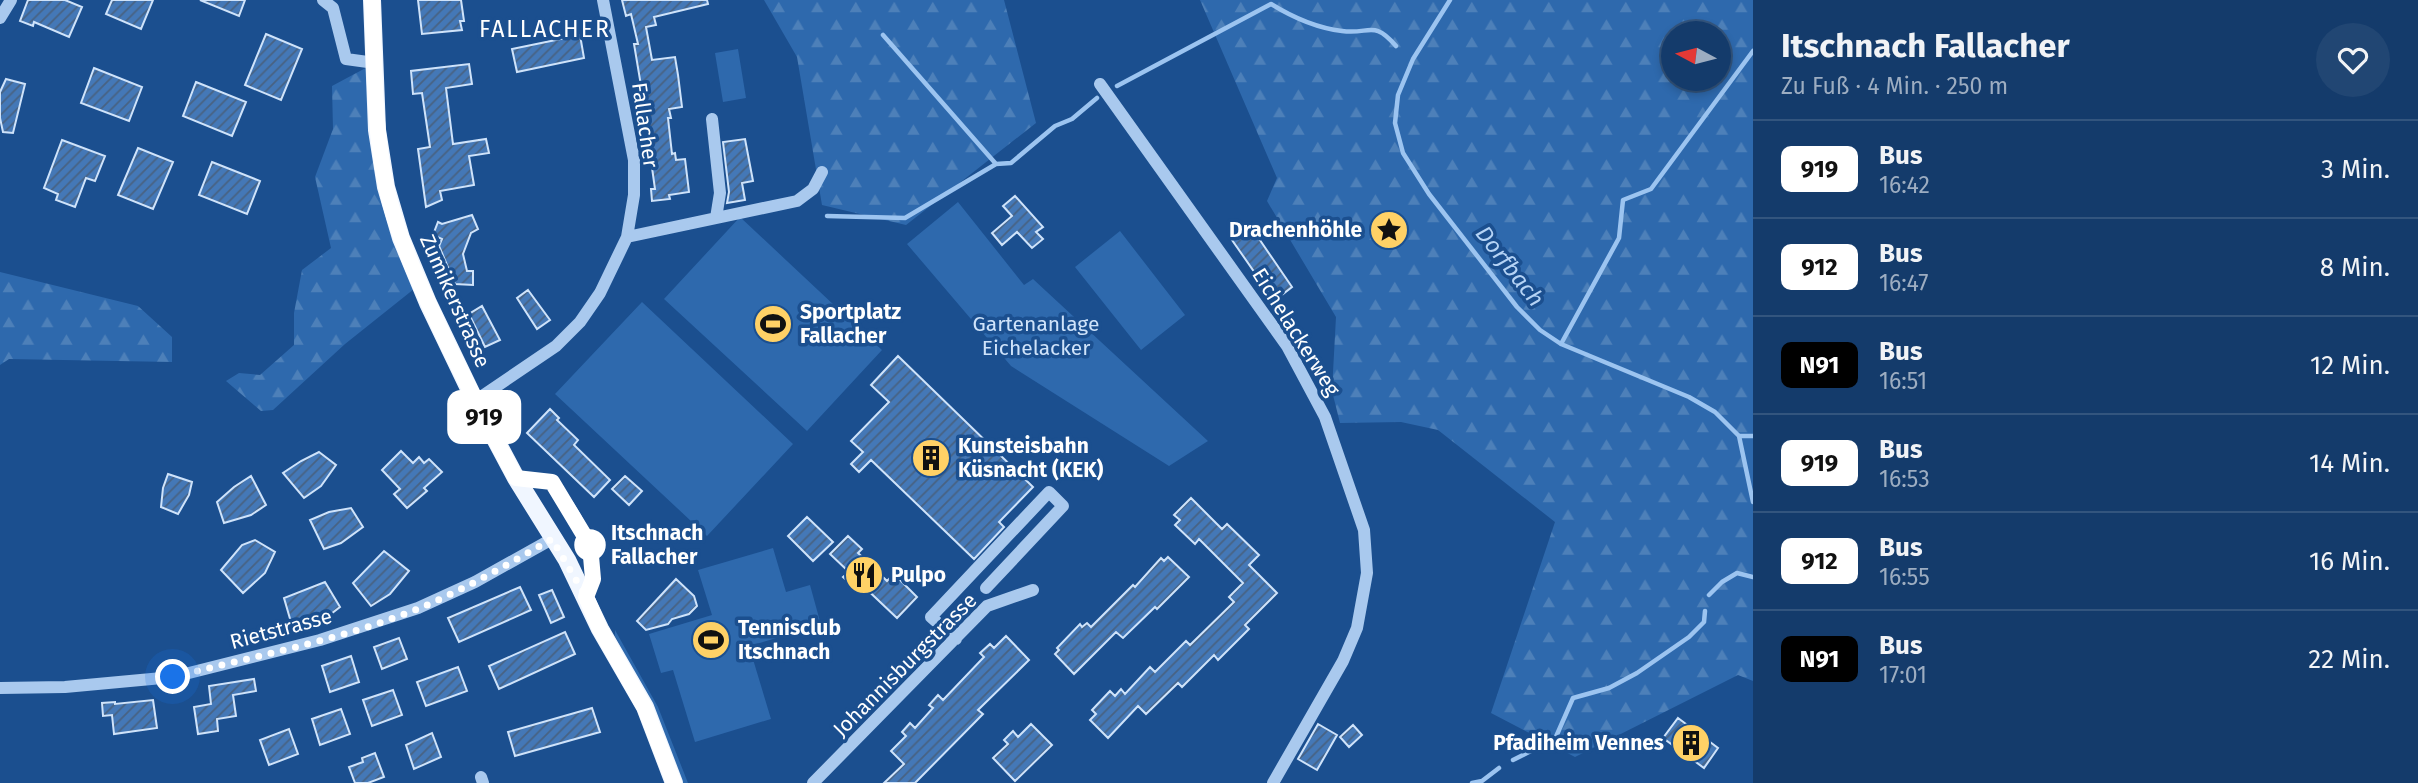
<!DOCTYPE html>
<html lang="de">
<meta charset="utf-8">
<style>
:root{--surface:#143b6b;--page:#214673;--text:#f1f3f6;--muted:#9dadc1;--line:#33557e}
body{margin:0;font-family:"Fira Sans",sans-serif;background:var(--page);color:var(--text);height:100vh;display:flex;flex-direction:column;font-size:26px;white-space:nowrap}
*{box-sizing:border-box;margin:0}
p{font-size:23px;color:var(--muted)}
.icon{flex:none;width:38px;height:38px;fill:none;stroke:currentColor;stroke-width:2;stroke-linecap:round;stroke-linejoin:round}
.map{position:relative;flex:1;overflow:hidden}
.drawer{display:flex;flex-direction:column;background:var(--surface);width:665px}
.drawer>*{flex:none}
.badge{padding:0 14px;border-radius:10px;font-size:24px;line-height:46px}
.needle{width:46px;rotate:277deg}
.controls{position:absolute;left:1661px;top:21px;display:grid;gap:14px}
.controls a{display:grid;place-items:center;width:70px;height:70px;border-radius:50%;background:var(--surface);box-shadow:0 4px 10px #0003,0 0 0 2px var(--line);font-size:35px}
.you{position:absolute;width:35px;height:35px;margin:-18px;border:5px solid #fff;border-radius:50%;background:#1a73e8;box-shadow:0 0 0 10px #1a73e833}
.map>.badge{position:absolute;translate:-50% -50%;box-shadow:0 0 0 4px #fff}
.round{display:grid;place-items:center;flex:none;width:74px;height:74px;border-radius:37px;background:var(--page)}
.summary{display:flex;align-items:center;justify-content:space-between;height:119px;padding:0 28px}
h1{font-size:33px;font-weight:700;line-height:52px}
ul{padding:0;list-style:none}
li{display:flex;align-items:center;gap:21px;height:98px;padding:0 28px;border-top:2px solid var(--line)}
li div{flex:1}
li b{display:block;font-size:26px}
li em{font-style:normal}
li .badge{min-width:77px;font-weight:700;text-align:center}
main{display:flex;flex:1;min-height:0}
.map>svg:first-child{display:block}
</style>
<main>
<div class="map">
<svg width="1753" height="783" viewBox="0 0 1753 783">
<defs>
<pattern id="forest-firs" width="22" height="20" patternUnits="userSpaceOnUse" patternTransform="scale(1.75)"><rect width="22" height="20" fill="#2e69ad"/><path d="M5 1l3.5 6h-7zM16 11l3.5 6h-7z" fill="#4d80b9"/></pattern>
<pattern id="building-hatch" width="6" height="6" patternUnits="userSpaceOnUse" patternTransform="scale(1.75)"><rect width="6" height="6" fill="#4478b7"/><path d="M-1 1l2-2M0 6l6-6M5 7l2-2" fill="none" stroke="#486282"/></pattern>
</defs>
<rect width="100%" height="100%" fill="#1b4f8f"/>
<!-- green -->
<path fill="#2e69ad" d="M738 49 746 98 723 102 715 53Z
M958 202 1024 285 1033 279 1208 441 1169 466 1011 366 907 244Z
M740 217 882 350 807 431 664 299Z
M1120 231 1185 315 1141 350 1075 267Z
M642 302 793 444 707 536 555 394Z
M773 548 786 592 810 585 821 625 749 646 771 719 695 742 673 670 661 673 649 634 712 615 698 570Z
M615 630 658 707 688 783H683L654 709 615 636Z"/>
<!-- forest -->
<path fill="url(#forest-firs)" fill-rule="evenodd" d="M764 0H1004L1036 123 906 225 822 205 797 57Z
M1200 0H1753V681L1738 675 1575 757 1491 713 1555 522 1438 430 1401 422 1340 423 1332 391 1336 317 1267 201 1277 178ZM1673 33H1718V79H1673Z
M375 63 377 130 419 285 345 344 273 410 261 411 226 381 239 373 260 375 294 345V313L302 270 331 248 315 177 333 129 332 86Z
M0 272 138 306 172 337V362L9 359 0 365Z"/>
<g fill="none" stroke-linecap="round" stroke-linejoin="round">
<!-- stream -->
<path stroke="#9cc4f0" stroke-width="4.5" d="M1450 0 1413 59 1398 95 1395 123 1403 153 1429 194 1517 307 1540 330 1561 344 1689 397 1715 412 1739 436 1753 502
M883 35 996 164
M1117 86 1271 4C1292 17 1316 28 1342 31 1370 35 1373 19 1396 46
M827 216 905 218 996 164 1011 163 1055 126 1072 119 1097 98
M1561 344 1619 238 1623 200 1651 189 1753 51
M1740 436H1753
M1709 595 1722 582 1737 573 1753 577
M1513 760 1555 739 1573 698 1609 688 1637 673 1689 637 1704 622 1705 611
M1472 783 1482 781 1499 768"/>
</g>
<!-- building -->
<path fill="url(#building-hatch)" stroke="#cfe3fa" stroke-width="2" d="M28 0H65L82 7 69 37 34 22 33 26 20 21Z
M112 0H153L141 29 106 14Z
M200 0H245L239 16Z
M418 0H461L464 21H460L462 30 422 34Z
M622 0H707L708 4 654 17 656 25 646 27 652 60 675 57 678 75 682 107 669 109 671 118H668L672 154 675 153 676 160 685 159 689 192 669 195 670 199 652 201 651 189H655L648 139H650L634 44H638L631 14 626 16Z
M266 34 302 49 281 100 245 85Z
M580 35 584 58 517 72 512 49Z
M469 64 472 84 446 88 453 144 486 139 489 153 469 156 474 185 440 191 442 200 426 207 418 149 430 147 422 93 413 94 411 71Z
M94 68 142 87 129 121 81 103Z
M6 79 25 84 13 133 3 132 0 118V92Z
M196 82 246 102 232 136 183 116Z
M745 139 753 181 742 183 745 200 727 203 729 192 723 142Z
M62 140 105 156 95 181 86 178 75 207 56 200 58 194 44 188Z
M138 148 173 162 153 209 118 195Z
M212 162 260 181 247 214 199 195Z
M1015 196 1043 227 1036 232 1043 239 1032 248 1017 232 1002 245 992 233 1012 216 1003 206Z
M472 215 478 229 471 233 463 254 467 271H473V285L455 284 439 246 442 239 433 235 438 222 442 224Z
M1251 227 1292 287 1283 294 1280 290 1271 296 1232 240Z
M528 290 550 320 537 329 517 298Z
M482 306 500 340 485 347 469 314Z
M898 356 1033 487 999 522 1004 527 974 559 871 460 859 472 851 464 863 452 851 441 889 402 871 385Z
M550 409 559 418 557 420 578 440 574 445 610 480 594 497 527 433Z
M401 451 413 463 419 457 424 463 429 459 442 472 424 488 427 491 407 508 394 494 400 489 382 470Z
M319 452 336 465 321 486 304 498 283 473 301 461Z
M168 474 192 482 189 495 178 514 161 507 163 488Z
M251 476 266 505 251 515 224 523 217 502 234 487Z
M625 476 642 491 629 505 612 489Z
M1191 498 1222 529 1227 524 1259 555 1249 565 1277 593 1245 625 1249 629 1218 660 1214 655 1182 687 1178 683 1146 714 1138 706 1108 738 1090 720 1096 714 1092 710 1110 691 1115 696 1121 689 1125 694 1150 667 1155 672 1186 641 1190 645 1234 602 1229 597 1243 583 1199 539 1195 544 1175 525 1180 520 1174 515Z
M351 508 363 527 341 543 324 549 310 520 329 512Z
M807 517 833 542 813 561 788 536Z
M848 536 862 549 858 553 887 581 894 574 917 597 897 618 860 583 855 588 843 577 849 572 830 554Z
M255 540 275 552 265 573 243 593 221 570 242 545Z
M384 551 409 571 390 594 371 606 353 583Z
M1168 557 1189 577 1157 609 1155 607 1123 638 1116 632 1074 674 1055 654 1059 650 1057 648 1080 624 1082 627 1087 623 1091 627 1133 585 1135 587 1161 558 1164 561Z
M676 579 694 596 697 606 689 614 672 619 668 624 646 630 637 621Z
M325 582 340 607 323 620 293 629 284 598Z
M520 587 531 610 459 642 448 618Z
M552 590 564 617 551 623 539 595Z
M565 632 575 654 499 689 489 666Z
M1006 636 1029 660 978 710 983 714 915 783H884L904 764 891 751 906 736 902 732 910 723 915 728 933 708 929 705 938 695 943 700 984 657 980 653 990 644 994 648Z
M399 638 407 659 382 669 374 647Z
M351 656 359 682 330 692 322 666Z
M458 667 467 691 426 706 417 682Z
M254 679 256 691 233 695 236 716 217 719 218 731 198 734 194 707 211 704 209 686Z
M393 690 402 715 372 726 363 700Z
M153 700 157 728 114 734 112 715 103 716 102 703 115 702V704Z
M592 708 600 732 515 756 508 732Z
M341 709 350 734 320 745 312 719Z
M1678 718 1718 748 1704 768 1663 738Z
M1031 724 1052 745 1015 781 993 758 1008 744 1004 740 1013 731 1018 737Z
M1318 724 1337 735 1317 770 1298 759Z
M1353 725 1362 735 1349 747 1340 737Z
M289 729 298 754 269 765 260 740Z
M432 733 441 757 414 769 406 745Z
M375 753 384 777 368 783H355L349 767 363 762 362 758Z"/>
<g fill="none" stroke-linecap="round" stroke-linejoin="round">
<!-- minor -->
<path stroke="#a9c9ee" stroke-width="12" d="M323 0 333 8 346 59 375 63
M0 18 11 0
M1100 84 1287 346 1325 417 1364 530 1367 573 1357 628 1343 661 1273 783
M712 119 720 193 716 218
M627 237 797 201 813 189 822 172
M475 401 556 346 580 322 600 293 627 237 634 195V160L603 0
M516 478 552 482C577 516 603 554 586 597
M956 639 931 617 1049 492 1063 506 986 588
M0 688 65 687 173 677 320 640 418 608 475 582 552 539
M481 777 483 783
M813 783 987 606 1033 590"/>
<!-- major -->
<path stroke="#f0f6ff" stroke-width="18" d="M372 0 377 130 386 187 401 238 428 303 475 401 516 478 567 560 600 629 645 707 674 783"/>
</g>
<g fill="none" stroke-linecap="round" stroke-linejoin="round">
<defs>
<path id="line" d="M372 0C375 62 373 125 386 186 398 241 424 294 448 345 470 390 492 434 516 478L552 482 590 545 593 579 586 597 600 629 645 708 674 783"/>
</defs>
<!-- line casing -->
<use href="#line" stroke="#fff" stroke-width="16"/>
<!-- line -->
<use href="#line" stroke="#fff" stroke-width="10"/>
<!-- walk -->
<path stroke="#fff" stroke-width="7" stroke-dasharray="0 12.6" d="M173 677C255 656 341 640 420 608 465 589 509 564 552 539L586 597 593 579 590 545"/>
</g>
<!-- icons -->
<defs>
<symbol id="sight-disc" viewBox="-11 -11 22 22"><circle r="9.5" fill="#ffd166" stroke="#1b4f8f"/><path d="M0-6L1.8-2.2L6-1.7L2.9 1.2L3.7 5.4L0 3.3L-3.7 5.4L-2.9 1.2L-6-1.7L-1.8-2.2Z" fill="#111"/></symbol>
<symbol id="stadium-disc" viewBox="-11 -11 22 22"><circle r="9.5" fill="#ffd166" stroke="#1b4f8f"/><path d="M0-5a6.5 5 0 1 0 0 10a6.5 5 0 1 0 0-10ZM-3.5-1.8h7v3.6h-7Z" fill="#111"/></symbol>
<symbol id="building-disc" viewBox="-11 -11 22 22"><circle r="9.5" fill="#ffd166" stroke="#1b4f8f"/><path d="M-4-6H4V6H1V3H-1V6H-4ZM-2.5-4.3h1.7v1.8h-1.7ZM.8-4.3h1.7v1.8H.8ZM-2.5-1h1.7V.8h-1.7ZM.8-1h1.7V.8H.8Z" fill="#111"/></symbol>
<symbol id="restaurant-disc" viewBox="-11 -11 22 22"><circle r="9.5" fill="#ffd166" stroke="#1b4f8f"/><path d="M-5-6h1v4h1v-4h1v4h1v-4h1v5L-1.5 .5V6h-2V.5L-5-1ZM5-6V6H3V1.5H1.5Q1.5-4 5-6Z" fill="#111"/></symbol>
</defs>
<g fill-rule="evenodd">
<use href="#sight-disc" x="1367" y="208" width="44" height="44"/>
<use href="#stadium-disc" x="751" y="302" width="44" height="44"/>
<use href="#building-disc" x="909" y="436" width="44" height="44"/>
<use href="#restaurant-disc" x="842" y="553" width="44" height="44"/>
<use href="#stadium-disc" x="689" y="618" width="44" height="44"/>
<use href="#building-disc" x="1669" y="721" width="44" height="44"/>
</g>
<!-- markers -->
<circle fill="#fff" stroke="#fff" stroke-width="3.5" cx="590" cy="545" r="14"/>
<g text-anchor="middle" stroke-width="7" stroke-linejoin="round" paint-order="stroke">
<!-- street labels -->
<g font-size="21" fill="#fff" stroke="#1b4f8f">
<text transform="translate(645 125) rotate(82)" y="7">Fallacher</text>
<text transform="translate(455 301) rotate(66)" y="7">Zumikerstrasse</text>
<text transform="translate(1296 332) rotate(58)" y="7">Eichelackerweg</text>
<text transform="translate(281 629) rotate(-15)" y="7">Rietstrasse</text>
<text transform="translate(905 665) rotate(-45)" y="7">Johannisburgstrasse</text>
</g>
<!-- poi labels -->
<g font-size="21" font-weight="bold" fill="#fff" stroke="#1b4f8f" text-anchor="start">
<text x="1362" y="237" text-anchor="end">Drachenhöhle</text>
<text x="800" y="319">Sportplatz<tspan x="800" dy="24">Fallacher</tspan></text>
<text x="958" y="453">Kunsteisbahn<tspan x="958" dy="24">Küsnacht (KEK)</tspan></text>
<text x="891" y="582">Pulpo</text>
<text x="738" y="635">Tennisclub<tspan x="738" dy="24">Itschnach</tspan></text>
<text x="1664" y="750" text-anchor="end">Pfadiheim Vennes</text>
</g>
<!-- park labels -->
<g font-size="21" fill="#cfe3fa" stroke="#1b4f8f">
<text x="1036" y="331">Gartenanlage<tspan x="1036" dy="24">Eichelacker</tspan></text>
</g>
<!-- stop labels -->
<g font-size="21" font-weight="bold" fill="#fff" stroke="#1b4f8f" text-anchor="start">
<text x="611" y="540">Itschnach<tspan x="611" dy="24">Fallacher</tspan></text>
</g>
<!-- neighbourhood labels -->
<g font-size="23" letter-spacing="2" fill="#fff" stroke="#1b4f8f">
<text x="545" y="37">FALLACHER</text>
</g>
<!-- water labels -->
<g font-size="23" font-style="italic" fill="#b5d3f5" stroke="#1b4f8f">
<text transform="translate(1510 266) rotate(52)" y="8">Dorfbach</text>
</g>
</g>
</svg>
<div class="controls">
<a><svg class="needle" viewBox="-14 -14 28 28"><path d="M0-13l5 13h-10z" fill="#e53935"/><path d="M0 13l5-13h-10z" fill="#9dadc1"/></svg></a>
</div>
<div class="you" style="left:173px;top:677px"></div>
<b class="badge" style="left:484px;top:417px;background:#fff;color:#111">919</b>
</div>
<section class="drawer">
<div class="summary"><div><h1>Itschnach Fallacher</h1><p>Zu Fuß · 4 Min. · 250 m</p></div><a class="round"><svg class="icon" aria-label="heart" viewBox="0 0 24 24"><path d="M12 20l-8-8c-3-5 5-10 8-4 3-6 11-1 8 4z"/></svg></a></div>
<ul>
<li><span class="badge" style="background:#fff;color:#111">919</span><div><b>Bus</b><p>16:42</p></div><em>3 Min.</em></li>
<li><span class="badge" style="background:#fff;color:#111">912</span><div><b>Bus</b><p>16:47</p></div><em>8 Min.</em></li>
<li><span class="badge" style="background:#000;color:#fff">N91</span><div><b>Bus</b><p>16:51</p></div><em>12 Min.</em></li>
<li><span class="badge" style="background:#fff;color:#111">919</span><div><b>Bus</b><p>16:53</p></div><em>14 Min.</em></li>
<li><span class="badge" style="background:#fff;color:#111">912</span><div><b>Bus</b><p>16:55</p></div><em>16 Min.</em></li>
<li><span class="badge" style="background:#000;color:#fff">N91</span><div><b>Bus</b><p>17:01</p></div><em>22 Min.</em></li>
</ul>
</section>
</main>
